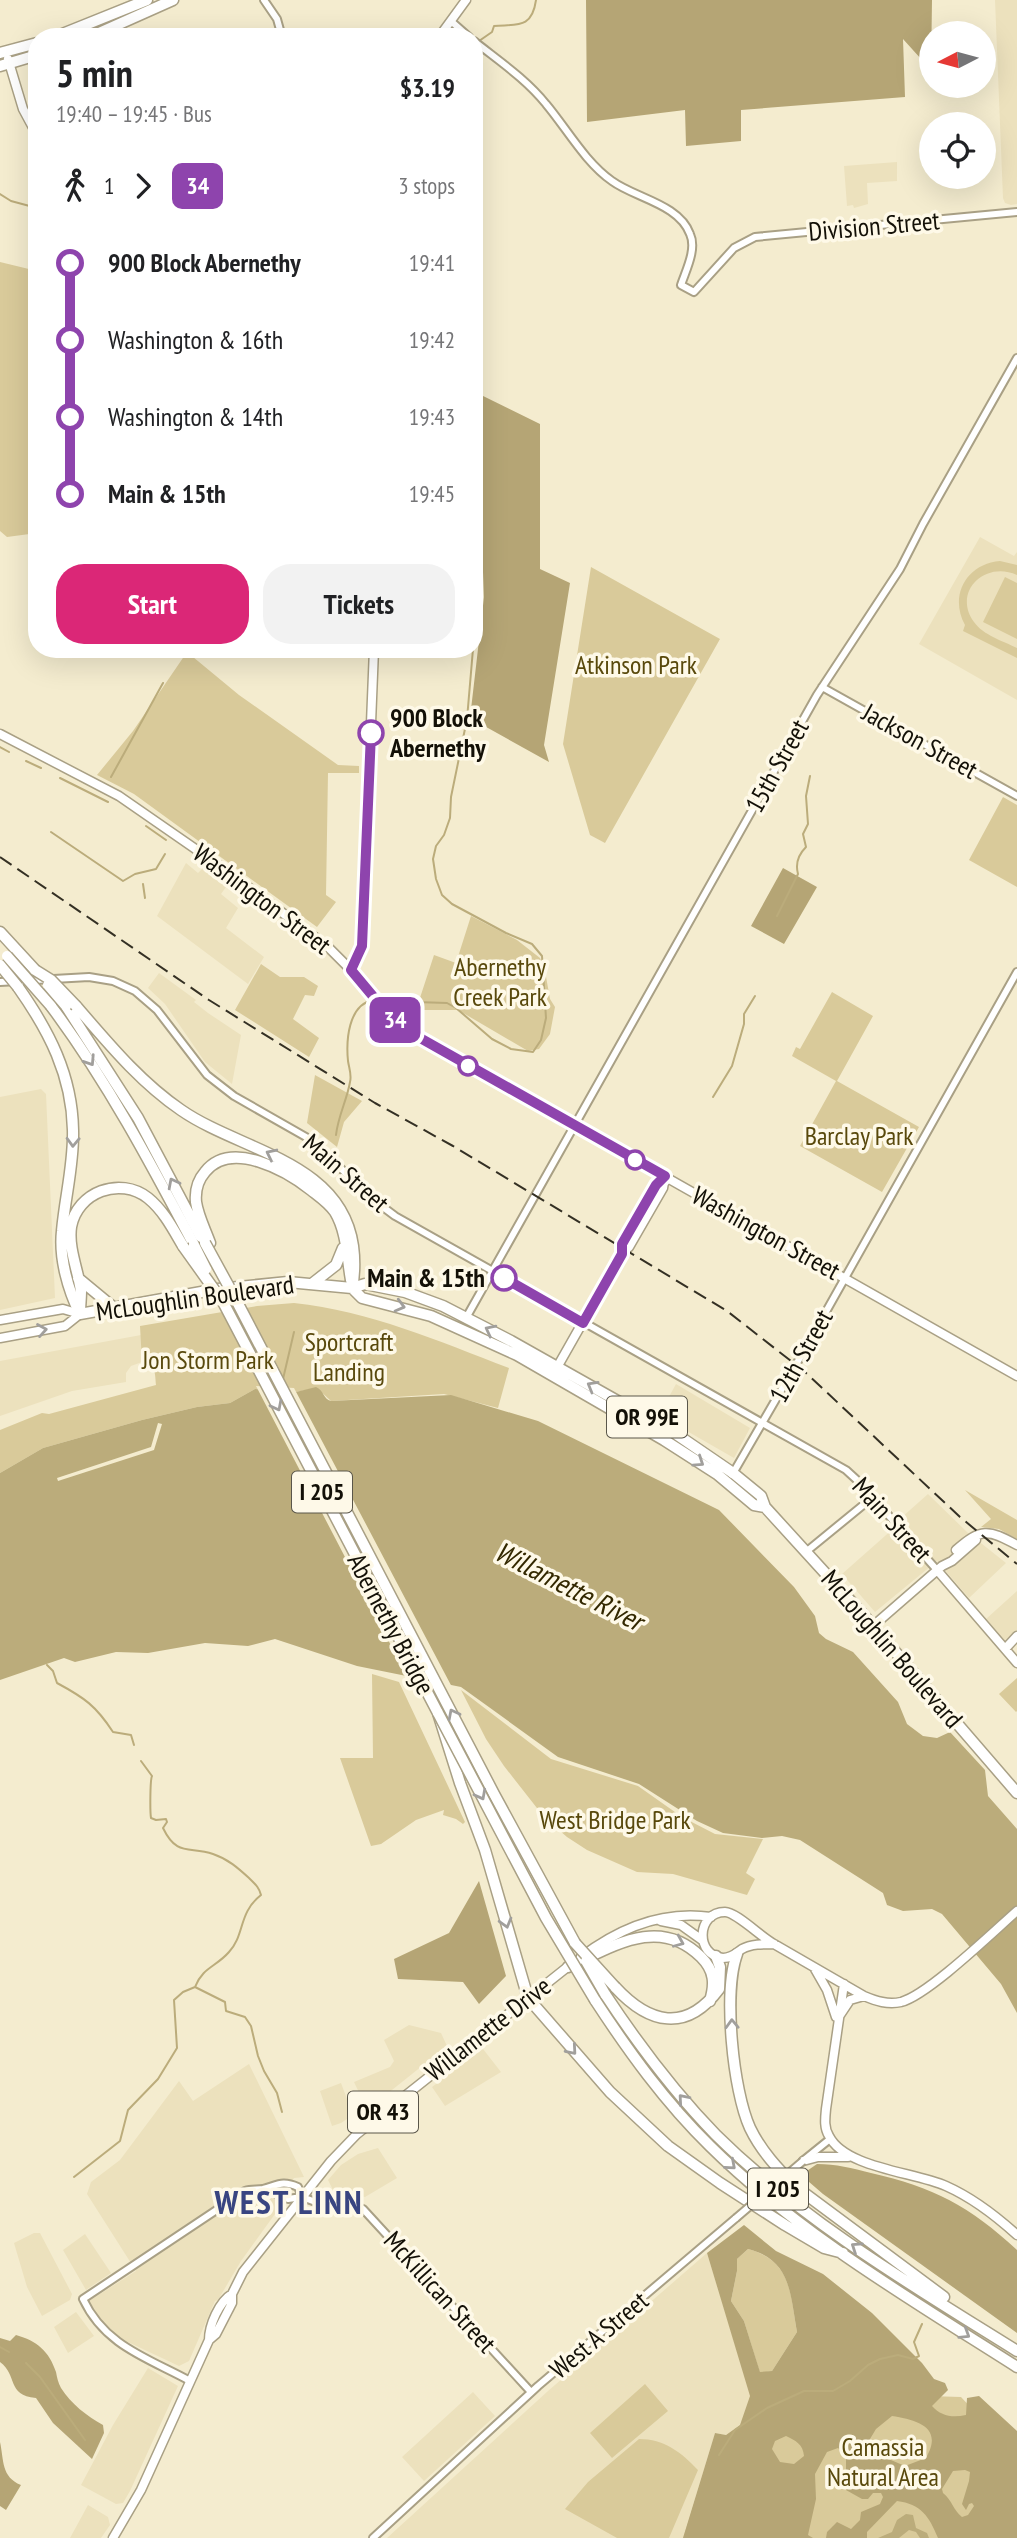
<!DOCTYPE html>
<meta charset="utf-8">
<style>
:root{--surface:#fff;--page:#f2f2f2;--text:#202124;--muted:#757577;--accent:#db2777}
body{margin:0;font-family:"PT Sans Narrow",sans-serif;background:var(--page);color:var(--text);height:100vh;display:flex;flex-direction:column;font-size:26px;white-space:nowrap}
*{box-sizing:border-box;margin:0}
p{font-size:23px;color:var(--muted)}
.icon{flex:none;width:38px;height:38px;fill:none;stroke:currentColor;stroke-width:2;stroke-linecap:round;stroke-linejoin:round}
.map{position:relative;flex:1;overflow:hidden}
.panel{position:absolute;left:28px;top:28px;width:455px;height:630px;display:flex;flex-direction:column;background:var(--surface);border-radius:28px;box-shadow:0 7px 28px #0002}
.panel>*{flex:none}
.badge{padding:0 14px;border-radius:10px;font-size:24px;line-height:46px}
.needle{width:46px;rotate:264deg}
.buttons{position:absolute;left:919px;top:21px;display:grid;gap:14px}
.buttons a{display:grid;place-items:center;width:77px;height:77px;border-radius:50%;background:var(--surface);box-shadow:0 7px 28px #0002;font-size:35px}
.map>.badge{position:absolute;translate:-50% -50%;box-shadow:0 0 0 4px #fff}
.legs{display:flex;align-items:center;gap:10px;height:77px;padding:0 28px;font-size:23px}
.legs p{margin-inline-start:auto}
.head{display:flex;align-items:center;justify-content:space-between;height:119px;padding:0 28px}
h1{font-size:38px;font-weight:600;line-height:52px}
.primary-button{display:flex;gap:14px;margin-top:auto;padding:14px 28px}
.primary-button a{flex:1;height:80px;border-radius:28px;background:var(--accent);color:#fff;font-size:28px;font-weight:600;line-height:80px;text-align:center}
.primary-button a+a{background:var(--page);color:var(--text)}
ul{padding:0 28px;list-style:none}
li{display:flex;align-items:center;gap:24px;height:77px;font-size:26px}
li i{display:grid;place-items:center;width:10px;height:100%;margin:0 9px;background:currentColor}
li i::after{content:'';width:18px;height:18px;margin:-9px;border:5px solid;border-radius:50%;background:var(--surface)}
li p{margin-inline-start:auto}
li:first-child i{background:linear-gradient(#0000 50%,currentColor 0)}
li:last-child i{background:linear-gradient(currentColor 50%,#0000 0)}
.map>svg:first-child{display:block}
</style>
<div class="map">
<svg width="1017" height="2538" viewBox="0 0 1017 2538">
<rect width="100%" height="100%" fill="#f4eccf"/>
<!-- built -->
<path fill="#ece1bd" d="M995 0H1017V204L1011 205 1005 203 1003 198Z
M897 162V181L867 183 868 204 854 208 853 205 847 206 844 166Z
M980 537 1014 556 1017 552V700L919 644Z
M186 863 198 873 202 869 226 887 221 894 238 908 226 928 264 957 248 984 157 916Z
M159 973 196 1000 194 1002 208 1013 241 1035 232 1084 205 1062 165 1004 148 988Z
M41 1089 46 1094 55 1298 0 1310V1097Z
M141 1335 142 1362 131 1366 126 1373V1382L72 1391 0 1416V1361Z
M676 1384 750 1428 734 1458 659 1415Z
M928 1494 967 1532 1006 1563 969 1598 937 1561 875 1612 842 1574 894 1528 901 1518Z
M1017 1591V1630L1004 1641 986 1619Z
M409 2025 441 2033 447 2046 392 2090 371 2105H365L354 2082 390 2067 394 2061 384 2040Z
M483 2049 501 2072 445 2106 432 2087Z
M249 2064 304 2177 294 2178 280 2203V2207L241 2261 218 2300 215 2301 189 2361 179 2366 113 2335 103 2325 89 2301 136 2271 87 2194 91 2182 120 2160 179 2081 193 2101Z
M341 2083 353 2115 341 2123 332 2126 320 2091Z
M378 2148 397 2178 365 2197 334 2192 328 2180 341 2165 358 2154Z
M34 2233H40L72 2294 70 2300 42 2316 27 2287 14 2243Z
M85 2234 111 2273 86 2290 63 2250Z
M707 2253 758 2420 740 2425 726 2435 715 2433 683 2538H387L548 2391Z
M76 2312 94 2336 68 2353 54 2327Z
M148 2368 178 2386 130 2491 123 2503 116 2504 81 2485 113 2425Z
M473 2392 495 2416 424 2481 402 2457Z
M88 2505 108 2517 110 2525 101 2538H70Z"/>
<!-- green -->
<path fill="#d9ca9a" d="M0 262 37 271V533L7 537 0 531Z
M1000 561 1017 565V575C985 560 952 592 974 622 983 635 1003 641 1017 648V658L963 631 965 625C949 596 966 564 1000 561Z
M591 567 720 639 605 843 590 835 563 744Z
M1005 577 1017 583V639L983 622Z
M187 652 239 695 338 765 359 766V773H328L326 895 336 902 317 927 134 794 97 775 133 731Z
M1003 797 1017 805V887L969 860Z
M471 916 517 940 540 958 545 971 550 999 555 1007 550 1034 539 1049 528 1051 458 1010H416L434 955 456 963Z
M261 964 280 977H304L318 986 314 996 305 995 293 1019 319 1038 309 1057 235 1010Z
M832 992 873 1016 837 1081 919 1127 882 1192 800 1146 836 1081 792 1056 796 1047 800 1049Z
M315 1075 362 1101 344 1122 337 1147 307 1123Z
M294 1303C370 1311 438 1341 509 1368L498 1408 444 1394 331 1401 317 1388 296 1392 255 1389 230 1403 197 1407 142 1420 43 1448 0 1473V1430L42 1413 49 1414 156 1385C155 1374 156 1363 142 1362L140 1326 257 1306Z
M965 1490 1017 1520V1539L999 1529 981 1527 991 1519Z
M372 1674 399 1682 465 1822 463 1824 456 1819 443 1815 444 1810 416 1820 381 1844 371 1846 340 1758H373Z
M1017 1678V1711L1016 1712 999 1694Z
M461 1690 551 1759 638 1786 682 1817 715 1834 763 1839 746 1873 755 1879 747 1895 673 1874 637 1872 587 1850 567 1837 544 1817 504 1766 486 1739Z
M748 2249C792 2261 790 2293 797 2332L772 2371 760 2373 744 2321 731 2301 737 2271V2259Z
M645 2384 668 2411 612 2458 590 2433Z
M929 2396 961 2397 1017 2457V2538H683L712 2447Z
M639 2439C664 2439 681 2452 698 2470L669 2538H617L565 2509 588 2482Z"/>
<!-- forest -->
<path fill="#b5a575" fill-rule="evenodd" d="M586 0H932L931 70 903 39 905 97 741 110V141L686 146 685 110 587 122Z
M479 394 540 424V569L570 583 544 745 549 762 470 718 484 597 477 421Z
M783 868 817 887 784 944 751 926Z
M479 1881 506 1976 479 2004 463 1982 398 1979 394 1959 449 1933Z
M817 2164C836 2164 852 2168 871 2173 933 2187 970 2206 1017 2250V2333L823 2194 801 2175Z
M744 2225 776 2251 823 2274 872 2313 922 2363 934 2379 945 2383 948 2390 932 2406C941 2416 952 2418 966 2415L967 2398 979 2396 1017 2431V2538H938C929 2516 921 2504 897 2501L867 2532V2538H826L827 2532 837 2522 851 2529 860 2520 861 2512 880 2504 883 2497 881 2493H873L868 2499H862L846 2490V2455L838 2448 827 2452 815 2474 816 2499 808 2535 813 2538H683L715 2433 726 2435 740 2425 750 2396 707 2253ZM748 2249C791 2260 790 2293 797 2332L772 2371 760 2372 744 2321 731 2301 737 2271V2259ZM892 2416C917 2420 944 2427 926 2458L905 2466 872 2452 870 2439 876 2429ZM786 2436C796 2441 803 2444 804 2456L794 2464 780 2462 772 2449 775 2441ZM965 2470 970 2472 969 2481 962 2504 966 2510 969 2504 972 2503 974 2506 968 2515 962 2517C953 2510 952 2500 943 2493L942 2489 953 2471Z
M16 2335C37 2341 49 2351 56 2372 57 2377 58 2383 61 2388 71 2404 87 2416 103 2425L104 2433 92 2459 53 2423 36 2398C6 2395 18 2375 0 2362V2338L10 2341Z
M0 2442C4 2460 1 2477 21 2485L6 2510 0 2506Z"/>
<!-- water -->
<path fill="#bbac7b" d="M316 1387C324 1390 323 1399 331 1401L451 1395 538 1421 719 1510 794 1587 815 1616 819 1633 826 1639 853 1652 898 1702 907 1724 923 1736 937 1738 950 1732 985 1770 988 1796 1017 1829V2013L1001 1984 942 1914 932 1909 903 1911 887 1905 883 1893 800 1840 782 1836 762 1838 723 1833 697 1821 639 1784 558 1757 461 1687 357 1666 275 1639 248 1646 205 1643 148 1653 116 1652 75 1662 64 1658 0 1680V1473L43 1448 142 1420 197 1407 230 1403 255 1389 296 1392Z
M906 2514 913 2515 916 2528 927 2533 929 2538H920L916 2532 909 2530 899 2538H878L892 2532 897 2520Z"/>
<!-- pier -->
<path fill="#f4eccf" d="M256 1386 294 1388 453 1689 410 1682Z
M158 1423 162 1424 154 1450 58 1481 57 1478 151 1447Z"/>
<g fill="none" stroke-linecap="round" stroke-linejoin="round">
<!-- stream -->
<path stroke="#bbac7b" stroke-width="2" d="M479 41 492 32 494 26C517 24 532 29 536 0
M0 194 11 201 37 208
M474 382 482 448 477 489 481 534 477 627 474 641
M0 747 9 752
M26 761 41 768
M111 777 163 683
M60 778 108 802
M146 826 166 840
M51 832 123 881 135 874 156 869 165 854
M143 884 145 898
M777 916 798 874C795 863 798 855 806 847L803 834 808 824 806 796 810 776
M378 999 395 996 416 1002 447 1003 456 1008 492 1039 511 1049 533 1052 541 1040 546 1018 542 956 532 944 506 933 452 904 442 895 436 879 433 859 436 846 444 835 450 818 451 797 467 719 473 649
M713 1097 732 1066 744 1024V1014L755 996
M336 1135C338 1116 347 1100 350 1082 352 1075 349 1068 348 1061 346 1041 348 1005 373 1000
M283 1379 294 1332
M47 1665 53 1671 57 1683C85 1698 96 1706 113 1732L131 1735 134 1745
M141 1761 152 1776C150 1780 150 1812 151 1818L156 1820 166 1819 167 1822 163 1828C177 1857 189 1846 213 1854 228 1859 238 1868 249 1878 255 1884 259 1887 261 1895 238 1913 245 1935 229 1952 216 1967 203 1967 195 1987L225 2002 226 2011 245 2017 251 2026 258 2056 264 2071 277 2093 282 2112
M74 2177 120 2141 128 2110 158 2079 177 2048 174 2000 183 1992 195 1987
M0 2347 9 2352
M26 2363 40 2377 85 2440
M719 2455 735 2430 767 2408 804 2391H833L850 2381 868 2365 880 2359 898 2355 913 2359 919 2356 914 2342 922 2324"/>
<defs>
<path id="minor" d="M264 0 277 19 282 37
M452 22 469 37
M474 41C499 61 526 79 546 104 567 129 585 162 612 181 635 198 679 204 690 234 697 249 686 270 681 285L694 292 734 248 755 237 1017 212
M822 687 1017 796
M0 982 89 977 113 981 135 991 157 1010 207 1075 234 1096 313 1141 371 1198 395 1216 846 1470 858 1481 937 1570
M466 1318 817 695 900 569 923 524 1017 358
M732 1475 805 1349 1017 972
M807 1551 873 1497
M804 2160 830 2139
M264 2189 288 2199 302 2197 321 2204 344 2201 363 2209 531 2392
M190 2381C148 2358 105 2346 83 2299L245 2191C251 2189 257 2190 263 2189 278 2185 282 2180 298 2187L302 2197
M373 2538 538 2386 736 2218"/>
<path id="major" d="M439 37 466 0
M8 59 23 109 37 135
M0 734 119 796 220 866 328 947 351 970 387 1013 413 1034 1017 1376
M351 970 362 946 374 649
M622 1253V1244L656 1185 664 1177
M0 1320 63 1309 80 1314
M0 1338 65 1326 80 1314
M555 1371 622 1253 629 1247 663 1188 665 1176
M956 1550C981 1528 988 1529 1017 1545
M937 1570 1017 1663
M873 1626 942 1566 952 1561 976 1540V1537
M1005 1649 1017 1636
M661 1921 681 1925 702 1940
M774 1944C763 1944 751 1944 742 1949 736 1953 732 1958 723 1958 695 1956 696 1912 725 1912 736 1912 761 1937 774 1944L864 1996C876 2001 888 2005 901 2002 928 1995 993 1932 1017 1911
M581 1957C618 1929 663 1910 711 1917
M815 1969 827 1990 836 2017
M844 1984 826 2109C825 2119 824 2128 829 2136 845 2168 914 2172 946 2186 973 2198 995 2215 1017 2235
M840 2015 850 2000 864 1996
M803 2161 818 2157H848
M209 2340 216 2334 232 2303V2294L243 2272 331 2161 357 2134 570 1965
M113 2538 141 2490 209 2340C209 2325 219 2302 232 2294"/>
<path id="highway" d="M55 37 147 0
M90 37 173 0
M0 53 37 43
M0 66 37 55
M0 932 35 970
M18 987C49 1031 72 1075 73 1130 74 1164 65 1197 62 1231 59 1258 68 1290 80 1314
M51 1006C107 1081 150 1162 194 1245
M66 1006 138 1118 201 1237
M76 1006C108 1043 140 1082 181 1110 240 1151 341 1161 353 1246 355 1261 355 1272 352 1288
M210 1243C205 1229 198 1216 196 1202 195 1191 198 1180 205 1172 231 1139 287 1171 311 1190 320 1197 329 1203 335 1212 347 1232 347 1258 351 1280
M78 1278 113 1307
M313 1283 336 1265 343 1248
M352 1288 362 1298 431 1316 517 1355 664 1440 717 1474 754 1505 765 1507
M234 1296 494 1794 575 1943
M223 1302 438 1713 460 1783 485 1850 528 1998 610 2092 668 2146 720 2183 785 2225 824 2248 843 2253
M80 1313C80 1306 81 1298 81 1291 78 1270 68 1248 71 1227 77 1192 120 1176 148 1198 164 1211 173 1229 183 1246
M80 1314 218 1289 288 1282 352 1288 365 1284 405 1292 443 1306 511 1341 676 1434 733 1473 761 1496 765 1507 867 1619 1017 1793
M737 1954C723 1992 733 2091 750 2128 761 2151 778 2169 796 2187L944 2297
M568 1967C612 1947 659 1915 701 1957 715 1971 715 1984 710 2001
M615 1987C649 2024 686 2033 719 1989L720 1967 716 1956
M605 1994C638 2044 674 2092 716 2135 804 2222 913 2286 1017 2351
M595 2000C629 2052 665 2102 710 2146 799 2234 912 2300 1017 2367"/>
</defs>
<!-- minor casing -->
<use href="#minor" stroke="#a9a085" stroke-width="10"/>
<!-- major casing -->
<use href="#major" stroke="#a9a085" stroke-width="11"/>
<!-- highway casing -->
<use href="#highway" stroke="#a9a085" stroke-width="13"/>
<!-- minor -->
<use href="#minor" stroke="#fff" stroke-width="6"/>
<!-- major -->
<use href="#major" stroke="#fff" stroke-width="8"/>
<!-- highway -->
<use href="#highway" stroke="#fff" stroke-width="10"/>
<!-- rail -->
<path stroke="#343024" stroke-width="2" stroke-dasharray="14 7" stroke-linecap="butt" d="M0 857 209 1000 375 1103 453 1146 727 1311 805 1372 960 1517 1017 1564"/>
<defs>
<path id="minor-bridge" d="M736 2218 803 2161"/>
<path id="highway-bridge" d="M7 956 51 1006
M0 965 18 987
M35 970 51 980 76 1006
M48 985 66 1006
M205 1243 234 1296
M194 1245 206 1269
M183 1246 223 1302
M438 1713 546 1918 595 2000
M575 1943 615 1987
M586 1961 605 1994"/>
</defs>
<!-- minor-bridge casing -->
<use href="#minor-bridge" stroke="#a9a085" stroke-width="10" stroke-linecap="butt"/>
<!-- highway-bridge casing -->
<use href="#highway-bridge" stroke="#a9a085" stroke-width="13" stroke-linecap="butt"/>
<!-- minor-bridge -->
<use href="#minor-bridge" stroke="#fff" stroke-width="6"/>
<!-- highway-bridge -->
<use href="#highway-bridge" stroke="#fff" stroke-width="10"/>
</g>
<!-- one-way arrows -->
<defs><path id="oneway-chevron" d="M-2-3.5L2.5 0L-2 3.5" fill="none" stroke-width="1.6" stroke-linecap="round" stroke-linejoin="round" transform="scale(1.75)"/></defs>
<g stroke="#a19f9c">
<use href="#oneway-chevron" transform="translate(90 1061) rotate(57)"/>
<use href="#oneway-chevron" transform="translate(73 1142) rotate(92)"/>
<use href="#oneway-chevron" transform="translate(271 1154) rotate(-154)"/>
<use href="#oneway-chevron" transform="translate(173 1183) rotate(-117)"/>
<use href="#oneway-chevron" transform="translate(400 1306) rotate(15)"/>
<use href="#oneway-chevron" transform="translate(42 1330) rotate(-10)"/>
<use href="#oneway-chevron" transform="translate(490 1330) rotate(-153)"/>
<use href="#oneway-chevron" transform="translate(592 1386) rotate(-150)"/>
<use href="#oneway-chevron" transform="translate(277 1406) rotate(63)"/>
<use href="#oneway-chevron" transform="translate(699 1462) rotate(34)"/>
<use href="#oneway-chevron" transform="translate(453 1714) rotate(-117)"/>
<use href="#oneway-chevron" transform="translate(481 1795) rotate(62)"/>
<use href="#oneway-chevron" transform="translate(506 1923) rotate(74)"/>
<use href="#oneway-chevron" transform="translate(679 1942) rotate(23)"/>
<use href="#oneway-chevron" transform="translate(732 2024) rotate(-92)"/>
<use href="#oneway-chevron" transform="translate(572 2050) rotate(49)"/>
<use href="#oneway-chevron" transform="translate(683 2099) rotate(-131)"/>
<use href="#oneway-chevron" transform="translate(731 2165) rotate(41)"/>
<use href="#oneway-chevron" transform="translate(856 2247) rotate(-146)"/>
<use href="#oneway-chevron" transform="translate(965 2334) rotate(32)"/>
</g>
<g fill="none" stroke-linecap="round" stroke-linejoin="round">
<defs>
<path id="line-1" d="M371 733 362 946 351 970 387 1013 413 1034 665 1176 656 1185 622 1244V1254L583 1323 504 1278"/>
</defs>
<!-- line-1 casing -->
<use href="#line-1" stroke="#fff" stroke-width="16"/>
<!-- line-1 -->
<use href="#line-1" stroke="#8e44ad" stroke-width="10"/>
</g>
<!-- markers -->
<g fill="#fff" stroke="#8e44ad" stroke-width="3.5">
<circle cx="371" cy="733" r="12"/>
<circle cx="468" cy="1066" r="9"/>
<circle cx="635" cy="1160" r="9"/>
<circle cx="504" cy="1278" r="12"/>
</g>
<g text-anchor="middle" stroke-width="7" stroke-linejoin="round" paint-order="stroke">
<!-- shield labels -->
<g fill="#fef9e8" stroke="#5a564a" stroke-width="2">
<rect x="607" y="1396.5" width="80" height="41" rx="5"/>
<rect x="292" y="1471.5" width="60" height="41" rx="5"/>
<rect x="348" y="2091.5" width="70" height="41" rx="5"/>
<rect x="748" y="2168.5" width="60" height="41" rx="5"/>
</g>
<g font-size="24" font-weight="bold" fill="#131007">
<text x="647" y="1425">OR 99E</text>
<text x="322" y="1500">I 205</text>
<text x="383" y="2120">OR 43</text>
<text x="778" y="2197">I 205</text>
</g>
<!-- street labels -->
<g font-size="26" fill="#131007" stroke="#fef9e8">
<text transform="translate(874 226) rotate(-5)" y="9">Division Street</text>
<text transform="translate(920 741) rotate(29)" y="9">Jackson Street</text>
<text transform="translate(777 766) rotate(-61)" y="9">15th Street</text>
<text transform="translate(262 899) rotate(37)" y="9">Washington Street</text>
<text transform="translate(346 1173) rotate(41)" y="9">Main Street</text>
<text transform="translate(766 1233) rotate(29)" y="9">Washington Street</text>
<text transform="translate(195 1298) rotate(-8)" y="9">McLoughlin Boulevard</text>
<text transform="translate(801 1356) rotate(-61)" y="9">12th Street</text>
<text transform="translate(892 1520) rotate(48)" y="9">Main Street</text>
<text transform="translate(391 1624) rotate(62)" y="9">Abernethy Bridge</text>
<text transform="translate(892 1649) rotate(49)" y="9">McLoughlin Boulevard</text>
<text transform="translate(488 2029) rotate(-38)" y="9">Willamette Drive</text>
<text transform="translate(440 2292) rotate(48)" y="9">McKillican Street</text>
<text transform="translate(599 2335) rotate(-40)" y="9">West A Street</text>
</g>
<!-- park labels -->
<g font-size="26" fill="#59490c" stroke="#fef9e8">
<text x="636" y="674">Atkinson Park</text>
<text x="500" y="976">Abernethy<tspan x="500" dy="30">Creek Park</tspan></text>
<text x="859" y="1145">Barclay Park</text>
<text x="349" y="1351">Sportcraft<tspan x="349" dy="30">Landing</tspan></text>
<text x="208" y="1369">Jon Storm Park</text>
<text x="615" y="1829">West Bridge Park</text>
<text x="883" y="2456">Camassia<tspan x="883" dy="30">Natural Area</tspan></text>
</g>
<!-- stop labels -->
<g font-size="26" font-weight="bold" fill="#131007" stroke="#fef9e8" text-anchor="start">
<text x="390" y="727">900 Block<tspan x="390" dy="30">Abernethy</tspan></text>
<text x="485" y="1287" text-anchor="end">Main &amp; 15th</text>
</g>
<!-- water labels -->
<g font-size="28" font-style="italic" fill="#332800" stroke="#fef9e8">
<text transform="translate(569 1586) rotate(27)" y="10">Willamette River</text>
</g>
<!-- district labels -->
<g font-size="33" font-weight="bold" letter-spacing="2" fill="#394581" stroke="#fef9e8">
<text x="289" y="2214">WEST LINN</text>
</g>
</g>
</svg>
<div class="buttons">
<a><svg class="needle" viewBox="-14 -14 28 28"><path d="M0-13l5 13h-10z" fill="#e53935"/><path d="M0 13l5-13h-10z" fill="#757577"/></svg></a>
<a><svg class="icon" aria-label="locate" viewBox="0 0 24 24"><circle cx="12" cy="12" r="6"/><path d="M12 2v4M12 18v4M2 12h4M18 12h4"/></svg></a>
</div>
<b class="badge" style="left:395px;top:1020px;background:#8e44ad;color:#fff">34</b>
<section class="panel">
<div class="head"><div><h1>5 min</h1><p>19:40 – 19:45 · Bus</p></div><b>$3.19</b></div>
<div class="legs"><svg class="icon" aria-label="walk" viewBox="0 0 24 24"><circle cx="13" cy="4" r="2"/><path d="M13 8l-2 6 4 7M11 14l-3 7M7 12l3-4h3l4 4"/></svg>1<svg class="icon" aria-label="forward" viewBox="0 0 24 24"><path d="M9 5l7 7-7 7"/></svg><b class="badge" style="background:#8e44ad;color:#fff">34</b><p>3 stops</p></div>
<ul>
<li><i style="color:#8e44ad"></i><b>900 Block Abernethy</b><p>19:41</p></li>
<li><i style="color:#8e44ad"></i><span>Washington &amp; 16th</span><p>19:42</p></li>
<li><i style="color:#8e44ad"></i><span>Washington &amp; 14th</span><p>19:43</p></li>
<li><i style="color:#8e44ad"></i><b>Main &amp; 15th</b><p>19:45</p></li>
</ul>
<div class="primary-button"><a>Start</a><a>Tickets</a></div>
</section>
</div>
